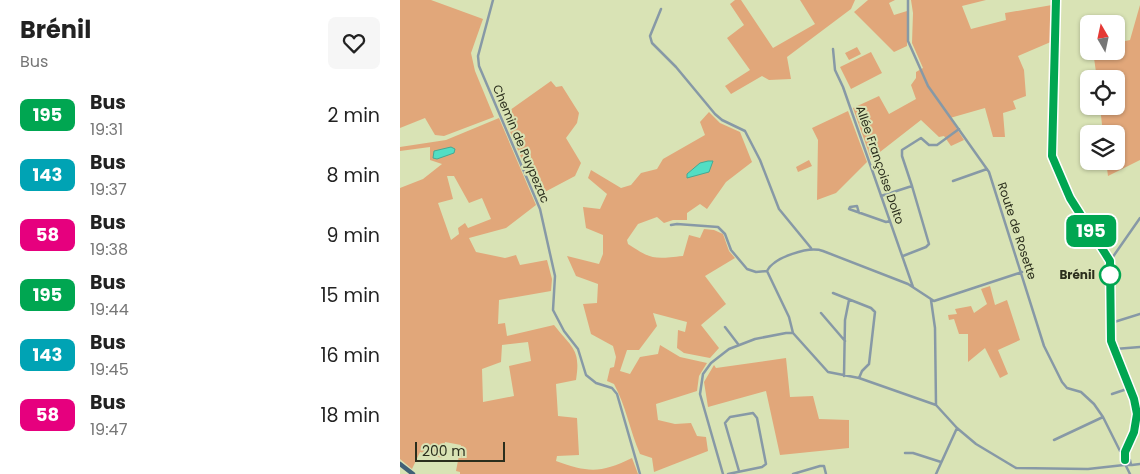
<!DOCTYPE html>
<meta charset="utf-8">
<style>
:root{--surface:#fff;--page:#f6f6f6;--text:#222;--muted:#767676}
body{margin:0;font-family:Poppins,sans-serif;background:var(--page);color:var(--text);height:100vh;display:flex;flex-direction:column;font-size:19px;white-space:nowrap}
*{box-sizing:border-box;margin:0}
p{font-size:16px;color:var(--muted)}
.icon{flex:none;width:28px;height:28px;fill:none;stroke:currentColor;stroke-width:2;stroke-linecap:round;stroke-linejoin:round}
.map{position:relative;flex:1;overflow:hidden}
.side{display:flex;flex-direction:column;background:var(--surface);width:400px}
.side>*{flex:none}
.badge{padding:0 10px;border-radius:8px;font-size:18px;line-height:32px}
.needle{width:32px;rotate:351deg}
.buttons{position:absolute;left:680px;top:15px;display:grid;gap:10px}
.buttons a{display:grid;place-items:center;width:45px;height:45px;border-radius:8px;background:var(--surface);box-shadow:0 1px 4px #0004;font-size:25px}
.scale{position:absolute;left:15px;bottom:12px;width:90px;box-sizing:border-box;padding-left:5px;border:2px solid #2b2e1d;border-top:0;font-size:14px;line-height:18px;white-space:nowrap;color:#2b2e1d;-webkit-text-stroke:4px #d9e3b5;paint-order:stroke}
.map>.badge{position:absolute;translate:-50% -50%;box-shadow:0 0 0 2px #fff}
.round{display:grid;place-items:center;flex:none;width:52px;height:52px;border-radius:8px;background:var(--page)}
.head{display:flex;align-items:center;justify-content:space-between;height:85px;padding:0 20px}
h1{font-size:24px;font-weight:700;line-height:38px}
ul{padding:0;list-style:none}
li{display:flex;align-items:center;gap:15px;height:60px;padding:0 20px}
li div{flex:1}
li b{display:block;font-size:19px}
li em{font-style:normal}
li .badge{min-width:55px;font-weight:700;text-align:center}
main{display:flex;flex:1;min-height:0}
.map>svg:first-child{display:block}
</style>
<main>
<section class="side">
<div class="head"><div><h1>Brénil</h1><p>Bus</p></div><a class="round"><svg class="icon" aria-label="heart" viewBox="0 0 24 24"><path d="M12 20l-8-8c-3-5 5-10 8-4 3-6 11-1 8 4z"/></svg></a></div>
<ul>
<li><span class="badge" style="background:#00a651;color:#fff">195</span><div><b>Bus</b><p>19:31</p></div><em>2 min</em></li>
<li><span class="badge" style="background:#00a3b4;color:#fff">143</span><div><b>Bus</b><p>19:37</p></div><em>8 min</em></li>
<li><span class="badge" style="background:#e6007e;color:#fff">58</span><div><b>Bus</b><p>19:38</p></div><em>9 min</em></li>
<li><span class="badge" style="background:#00a651;color:#fff">195</span><div><b>Bus</b><p>19:44</p></div><em>15 min</em></li>
<li><span class="badge" style="background:#00a3b4;color:#fff">143</span><div><b>Bus</b><p>19:45</p></div><em>16 min</em></li>
<li><span class="badge" style="background:#e6007e;color:#fff">58</span><div><b>Bus</b><p>19:47</p></div><em>18 min</em></li>
</ul>
</section>
<div class="map">
<svg width="740" height="474" viewBox="0 0 740 474">
<rect width="100%" height="100%" fill="#d9e3b5"/>
<!-- green -->
<path fill="#e1a77a" fill-rule="evenodd" d="M0 0H31L83 19 71 53 75 71 94 117 44 136 35 135 25 118 0 128Z
M335 0H341L373 48 415 24 400 0H455L451 9 387 57 391 79 369 80 362 76 331 94 325 86 350 70 327 38 344 25 330 4Z
M468 0H495L489 3 494 15 507 11V46L494 52 454 12Z
M511 0H586L562 6 571 29 606 20 605 13 652 5 653 41 618 56 624 70 626 96 613 101 616 109 603 113 605 137H593L585 108 550 118 564 140 551 146 544 136 539 137 521 120 471 159 453 108 479 96 489 114 516 99 511 85 516 78V72L523 68 512 43 513 13Z
M740 5V160L708 176 706 161H716V134H703L700 106H716V79H697L693 51H716V43L730 40Z
M457 47 461 54 449 60 445 53Z
M471 52 482 73 451 89 440 67Z
M151 81 156 87 162 86 179 113 177 123 166 138 181 163 175 176 141 194C141 180 140 172 130 162H123L103 115Z
M448 111 467 162 436 193 417 200 418 140 412 128Z
M309 112 320 123 340 132 352 162 326 182 307 209 300 204 287 213V220H273L264 223 257 217 238 224 227 240 228 244C252 260 254 259 283 256L289 235 300 238 304 229 314 230 323 234 329 251 335 258 305 276 326 304 301 325 319 348 310 358 284 353 277 348 278 330 285 332 287 322 253 313 257 326 239 350H227L220 371 230 374 240 357 258 354 260 345 280 357 307 363 299 376 297 391 256 404 258 420 275 424 291 423 297 436 306 437 308 451 254 472 252 458 240 454C230 431 226 406 214 384L207 381 210 368 214 367 216 357 213 346 191 334 183 304 197 303 198 284 176 276 167 256 199 264 203 254V235L186 228 183 207 200 209 207 194 188 178 191 170 221 188 231 185 241 173 257 169 263 159 305 135 300 122Z
M99 118 136 205 106 228 69 238 76 252 105 258 116 255 120 265 147 260 152 279 151 291 99 300 98 324 105 323 107 336 154 325C172 348 181 349 176 380L156 384 158 416 177 418 179 455 157 456 156 461C189 473 201 473 232 458L238 474H60V472L56 471 61 445 45 442 42 458 20 452 12 469 0 459V188L23 179 42 164 30 160V147L0 151V147L46 140ZM47 176H54L69 203 82 198 91 219 68 228 65 223 58 228 59 234 51 240 38 203 53 199ZM128 342 131 361 109 366 114 396 83 402 82 369 101 362 102 345Z
M409 160 412 166 398 172 396 167Z
M590 286 595 305 607 300 620 340 598 350 608 374 600 378 585 348 568 362V334H559L554 319 549 320 548 315 557 314 555 309 571 306 574 313 587 304 581 289Z
M386 358 390 397 413 396 419 419 449 420V448L380 455 366 391 308 407 304 382 314 365 316 368Z"/>
<!-- water -->
<path fill="#52dec4" stroke="#46a992" d="M51 147 55 149 54 153 37 159 33 158 34 151Z
M308 161H313L309 172 287 178V174L300 163Z"/>
<g fill="none" stroke-linecap="round" stroke-linejoin="round">
<!-- street -->
<path stroke="#8799a6" stroke-width="2.5" d="M93 0 78 56 79 66 140 209 155 276 153 310 164 331 178 349 186 375 196 383 212 388 217 394 240 474
M508 0V41L528 86 589 172 644 346 662 382 667 388 681 392 694 404 703 417 720 451 727 455
M656 0 652 156 670 198 710 261 711 341 735 399 737 415 734 432 725 452 724 465H731L730 460H725
M261 9 250 36 252 43 276 67 315 114 322 120 345 131 360 160 379 209 411 248
M433 49 435 70 443 87 513 287
M553 181 587 169
M512 186 502 156V150L521 138 529 145H537L559 129
M481 196 512 186 529 244 526 247 503 256
M459 213 457 206 450 207 449 209 486 222 490 221
M271 225 277 224 318 227 325 234 331 250 347 269 356 272 367 271
M710 261 740 218
M433 293 471 308 475 312 469 364 462 371 459 378
M531 300 535 328 536 405
M421 313 445 341
M711 323 740 314
M325 327 338 344
M393 333 389 317 367 271C374 257 409 246 423 251L508 284 534 301 622 272
M393 333 428 372 459 378 536 405
M715 349 740 347
M444 376 445 320 449 300
M712 394 730 388
M536 405 557 428 576 444 616 468 688 469 724 465
M654 440 703 417
M505 453H513L541 462
M732 465 740 464
M726 466 730 474
M323 474 300 394 303 374 311 363 329 349 355 339 386 333H393
M328 474 362 467 366 464 357 418 353 413 330 417 325 423 339 471
M393 474 420 466H424L426 474
M536 474 557 428"/>
<!-- primary -->
<path stroke="#3f6177" stroke-width="4.5" d="M0 464 13 474"/>
</g>
<g fill="none" stroke-linecap="round" stroke-linejoin="round">
<defs>
<path id="line" d="M656 0 652 156 670 198 710 261 711 341 734 399 737 414 734 432 725 452V460"/>
</defs>
<!-- line casing -->
<use href="#line" stroke="#fff" stroke-width="11"/>
<!-- line -->
<use href="#line" stroke="#00a651" stroke-width="8"/>
</g>
<!-- markers -->
<circle fill="#fff" stroke="#00a651" stroke-width="2.5" cx="710" cy="275" r="10"/>
<g text-anchor="middle" stroke-width="4" stroke-linejoin="round" paint-order="stroke">
<!-- street labels -->
<g font-size="12" fill="#2b2e1d" stroke="#d9e3b5">
<text transform="translate(121 144) rotate(67)" y="4">Chemin de Puypezac</text>
<text transform="translate(480 165) rotate(71)" y="4">Allée Françoise Dolto</text>
<text transform="translate(617 231) rotate(72)" y="4">Route de Rosette</text>
</g>
<!-- stop labels -->
<g font-size="12" font-weight="bold" fill="#2b2e1d" stroke="#d9e3b5" text-anchor="end">
<text x="695" y="279">Brénil</text>
</g>
</g>
</svg>
<div class="buttons">
<a><svg class="needle" viewBox="-14 -14 28 28"><path d="M0-13l5 13h-10z" fill="#e53935"/><path d="M0 13l5-13h-10z" fill="#767676"/></svg></a>
<a><svg class="icon" aria-label="locate" viewBox="0 0 24 24"><circle cx="12" cy="12" r="6"/><path d="M12 2v4M12 18v4M2 12h4M18 12h4"/></svg></a>
<a><svg class="icon" aria-label="layers" viewBox="0 0 24 24"><path d="M12 4l9 5-9 5-9-5zM3 14l9 5 9-5"/></svg></a>
</div>
<div class="scale">200 m</div>
<b class="badge" style="left:691px;top:231px;background:#00a651;color:#fff">195</b>
</div>
</main>
